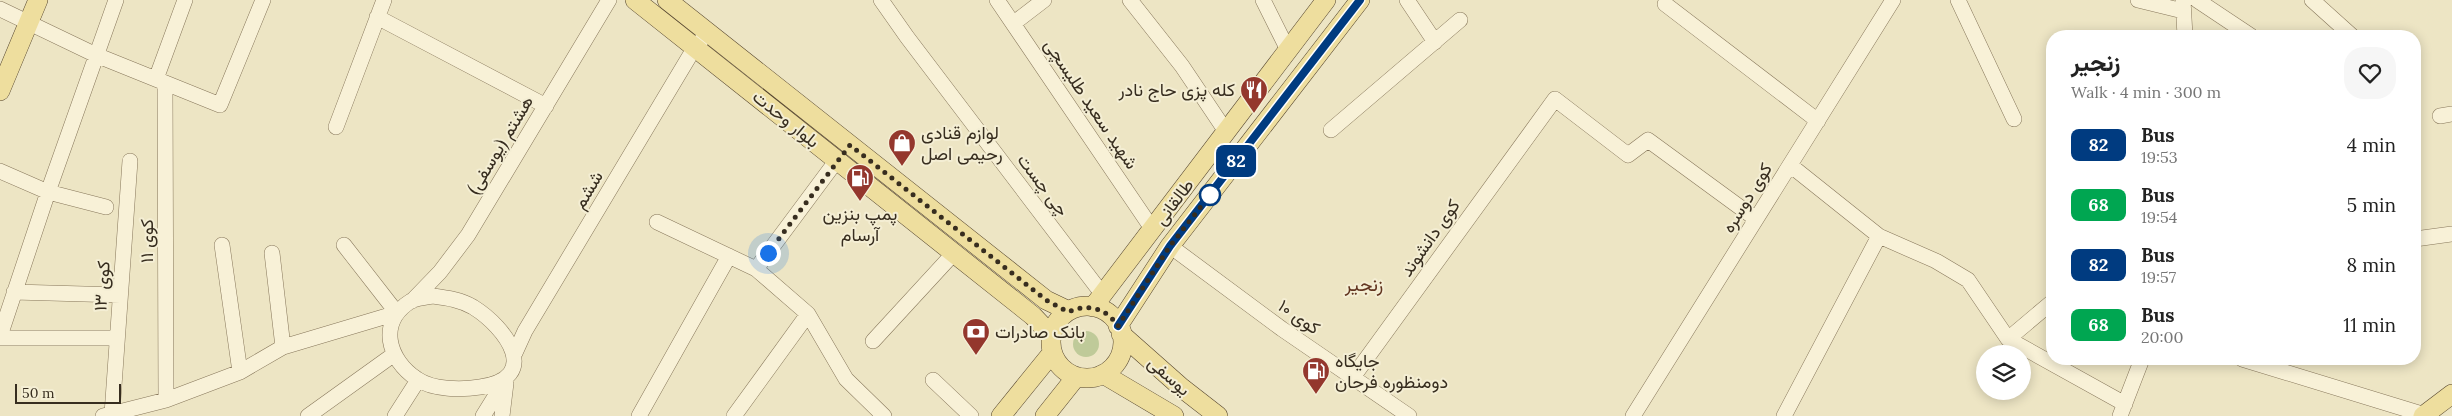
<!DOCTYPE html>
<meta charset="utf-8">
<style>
:root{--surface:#fff;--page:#f6f6f6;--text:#222;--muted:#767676}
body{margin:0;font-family:Lora,Vazirmatn,serif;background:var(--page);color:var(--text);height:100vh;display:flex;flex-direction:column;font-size:19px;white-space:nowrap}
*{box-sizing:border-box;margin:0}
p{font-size:16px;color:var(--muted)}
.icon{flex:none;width:28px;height:28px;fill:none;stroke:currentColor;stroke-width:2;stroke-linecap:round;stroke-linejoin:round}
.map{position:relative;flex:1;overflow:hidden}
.drawer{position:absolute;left:2046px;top:30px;width:375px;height:335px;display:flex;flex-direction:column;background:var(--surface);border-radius:20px;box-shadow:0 2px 12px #0003}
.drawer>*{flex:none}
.badge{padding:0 10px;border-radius:8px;font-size:18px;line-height:32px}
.controls{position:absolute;left:1976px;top:345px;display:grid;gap:10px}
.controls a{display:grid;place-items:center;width:55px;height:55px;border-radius:50%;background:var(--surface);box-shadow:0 2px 12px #0003;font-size:25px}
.scale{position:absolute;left:15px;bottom:12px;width:106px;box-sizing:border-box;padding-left:5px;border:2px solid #372d1f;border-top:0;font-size:14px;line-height:18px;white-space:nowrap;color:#372d1f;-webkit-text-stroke:4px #f4eed4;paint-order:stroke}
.you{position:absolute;width:25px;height:25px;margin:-12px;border:4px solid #fff;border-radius:50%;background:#1a73e8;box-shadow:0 0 0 8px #1a73e833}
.map>.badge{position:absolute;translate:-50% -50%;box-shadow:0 0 0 2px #fff}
.round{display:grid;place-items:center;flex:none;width:52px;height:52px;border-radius:20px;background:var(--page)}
.head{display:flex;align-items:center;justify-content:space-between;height:85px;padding:0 25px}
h1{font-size:24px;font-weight:700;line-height:38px}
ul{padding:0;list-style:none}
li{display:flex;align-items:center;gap:15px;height:60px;padding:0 25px}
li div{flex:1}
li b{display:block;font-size:19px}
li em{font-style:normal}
li .badge{min-width:55px;font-weight:700;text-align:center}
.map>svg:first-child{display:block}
</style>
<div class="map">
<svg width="2452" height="416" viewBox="0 0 2452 416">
<rect width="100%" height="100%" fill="#ede5c4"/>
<!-- green -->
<path fill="#bfca99" d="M1073 344a13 13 0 1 1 26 0a13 13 0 1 1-26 0Z"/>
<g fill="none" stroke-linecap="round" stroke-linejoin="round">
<defs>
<path id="minor" d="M881 0 907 37 1103 295
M997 0 1153 230
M1130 0 1182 66 1227 133
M1263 0 1288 50
M1407 0 1435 42
M1958 0 2014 119
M2138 0 2183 11
M2183 0 2185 36
M2197 0 2251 36
M2312 0 2352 36
M1665 4 1818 121
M0 9 96 55 220 105 263 0
M377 17 546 106
M1014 23 1044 0
M156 79 185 0
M165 83 166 400
M2440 116 2452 114
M336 127 384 0
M1331 130 1460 20
M1790 165 1879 236 1936 261 1968 280 2008 339 2125 404
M0 171 48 192 106 207
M657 222 756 269 808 314 846 379 884 416
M2415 239 2452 234
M222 245 240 372
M1170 246 1282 329 1409 416
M272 253 283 347
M756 269 837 160
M14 292 120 295
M433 296C448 298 461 300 473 307 507 328 542 378 480 387 462 390 433 390 417 379 388 360 377 322 411 301 417 298 427 297 433 296Z
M412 301 440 272 468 235 609 0
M0 336 48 192 116 0
M0 338H117
M2008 339 2052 302
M873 341 954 253
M515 353 525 331 695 47 708 33
M2242 359 2425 415
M1353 377 1555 99 1628 155 1648 140 1756 219
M933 380 971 416
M112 414 130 161
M103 416 166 400 240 372 283 347 397 313 344 245
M308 416 393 355
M395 416 418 380
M483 416 506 379
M502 416 506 383
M639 416 729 256
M734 416 808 314
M1633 416 1893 0
M1784 416 1879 236
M2120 416 2142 359"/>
<path id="major" d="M635 0 1033 316 1051 335
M667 0 1046 300 1069 311
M0 91 38 0
M1051 342a36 36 0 1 1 72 0a36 36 0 1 1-72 0Z
M1093 307 1326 0
M1118 326 1170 246 1360 0
M1121 334 1182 388 1218 416
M1103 374 1174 416
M1001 416 1052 353
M1045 416 1076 377
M2423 416 2452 394"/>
</defs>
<!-- minor casing -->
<use href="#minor" stroke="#87775b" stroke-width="16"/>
<!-- major casing -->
<use href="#major" stroke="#55452f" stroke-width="20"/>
<!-- minor -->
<use href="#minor" stroke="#f8f1d7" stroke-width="15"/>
<!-- major -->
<use href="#major" stroke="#eede9e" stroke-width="19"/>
</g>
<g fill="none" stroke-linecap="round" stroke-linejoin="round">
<defs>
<path id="line" d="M1118 326 1170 246 1360 0"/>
</defs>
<!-- line casing -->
<use href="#line" stroke="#fff" stroke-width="11"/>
<!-- line -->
<use href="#line" stroke="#003b80" stroke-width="8"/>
<!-- walk -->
<path stroke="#372d1f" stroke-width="5" stroke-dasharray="0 9" d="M768 253 850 145 1046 300 1068 312C1088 303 1106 308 1118 326L1170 246 1210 195"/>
</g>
<!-- icons -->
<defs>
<symbol id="restaurant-pin" viewBox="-11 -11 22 30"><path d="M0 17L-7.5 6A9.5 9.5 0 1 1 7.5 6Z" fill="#94372d" stroke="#f4eed4"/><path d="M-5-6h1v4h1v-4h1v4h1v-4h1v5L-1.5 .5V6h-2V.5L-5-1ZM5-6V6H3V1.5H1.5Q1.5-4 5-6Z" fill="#fff"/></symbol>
<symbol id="shop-pin" viewBox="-11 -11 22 30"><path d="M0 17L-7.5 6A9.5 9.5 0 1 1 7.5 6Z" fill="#94372d" stroke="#f4eed4"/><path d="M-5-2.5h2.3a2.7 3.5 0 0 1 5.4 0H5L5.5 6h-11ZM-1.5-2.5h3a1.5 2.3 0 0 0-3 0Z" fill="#fff"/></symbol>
<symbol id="fuel-pin" viewBox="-11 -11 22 30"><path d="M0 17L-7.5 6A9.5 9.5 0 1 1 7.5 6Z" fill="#94372d" stroke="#f4eed4"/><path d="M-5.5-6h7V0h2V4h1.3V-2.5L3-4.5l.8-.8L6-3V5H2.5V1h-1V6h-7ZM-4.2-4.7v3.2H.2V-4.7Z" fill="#fff"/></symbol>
<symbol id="bank-pin" viewBox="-11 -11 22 30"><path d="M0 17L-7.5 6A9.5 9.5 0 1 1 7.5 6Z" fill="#94372d" stroke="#f4eed4"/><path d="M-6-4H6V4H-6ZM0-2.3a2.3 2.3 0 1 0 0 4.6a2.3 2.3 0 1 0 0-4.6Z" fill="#fff"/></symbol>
</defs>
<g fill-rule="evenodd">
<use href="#restaurant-pin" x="1238" y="74" width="32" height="43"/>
<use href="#shop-pin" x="886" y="127" width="32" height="43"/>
<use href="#fuel-pin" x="844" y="162" width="32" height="43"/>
<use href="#bank-pin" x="960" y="316" width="32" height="43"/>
<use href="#fuel-pin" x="1300" y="355" width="32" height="43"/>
</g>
<!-- markers -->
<circle fill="#fff" stroke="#003b80" stroke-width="2.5" cx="1210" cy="195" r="10"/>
<g text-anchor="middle" stroke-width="4" stroke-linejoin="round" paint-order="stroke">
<!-- poi labels -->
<g font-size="18" fill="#372d1f" stroke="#f4eed4" text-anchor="start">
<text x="1235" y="96" text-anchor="end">کله پزى حاج نادر</text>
<text x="921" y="139">لوازم قنادی<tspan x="921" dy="21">رحیمی اصل</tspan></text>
<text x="860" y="220" text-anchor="middle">پمپ بنزین<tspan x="860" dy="21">آرسام</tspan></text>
<text x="995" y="338">بانک صادرات</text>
<text x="1335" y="367">جایگاه<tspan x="1335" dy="21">دومنظوره فرحان</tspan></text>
</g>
<!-- street labels -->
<g font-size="18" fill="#372d1f" stroke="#f4eed4">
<text transform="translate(1091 104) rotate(56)" y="6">شهید سعید طلیسچی</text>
<text transform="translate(786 119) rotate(39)" y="6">بلوار وحدت</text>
<text transform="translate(500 145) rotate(-59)" y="6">هشتم (یوسفی)</text>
<text transform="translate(1043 185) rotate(53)" y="6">چی چست</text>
<text transform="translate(588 190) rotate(-59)" y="6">ششم</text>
<text transform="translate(1747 198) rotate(-58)" y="6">کوی دوسره</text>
<text transform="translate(1174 202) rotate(-53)" y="6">طالقانی</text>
<text transform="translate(1430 238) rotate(-55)" y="6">کوی دانشوند</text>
<text transform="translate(147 241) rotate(-90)" y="6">کوی ۱۱</text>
<text transform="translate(102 286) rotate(-86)" y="6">کوی ۱۳</text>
<text transform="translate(1299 317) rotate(35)" y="6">کوی ۱۰</text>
<text transform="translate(1169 376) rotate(41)" y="6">یوسفی</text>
</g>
<!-- neighbourhood labels -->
<g font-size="19" fill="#623520" stroke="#f4eed4">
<text x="1364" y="291">زنجیر</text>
</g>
</g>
</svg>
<div class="controls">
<a><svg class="icon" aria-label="layers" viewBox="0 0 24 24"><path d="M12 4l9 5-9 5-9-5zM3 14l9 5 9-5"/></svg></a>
</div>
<div class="scale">50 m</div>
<div class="you" style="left:768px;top:253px"></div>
<b class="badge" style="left:1236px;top:161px;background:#003b80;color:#fff">82</b>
<section class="drawer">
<div class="head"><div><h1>زنجیر</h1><p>Walk · 4 min · 300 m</p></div><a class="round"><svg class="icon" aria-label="heart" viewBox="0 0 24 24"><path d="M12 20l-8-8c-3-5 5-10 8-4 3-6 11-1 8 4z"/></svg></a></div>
<ul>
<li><span class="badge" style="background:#003b80;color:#fff">82</span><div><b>Bus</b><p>19:53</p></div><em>4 min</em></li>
<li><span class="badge" style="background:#00a651;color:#fff">68</span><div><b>Bus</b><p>19:54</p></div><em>5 min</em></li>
<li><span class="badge" style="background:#003b80;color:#fff">82</span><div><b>Bus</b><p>19:57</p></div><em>8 min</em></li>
<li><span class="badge" style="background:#00a651;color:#fff">68</span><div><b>Bus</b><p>20:00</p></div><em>11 min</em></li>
</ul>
</section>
</div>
